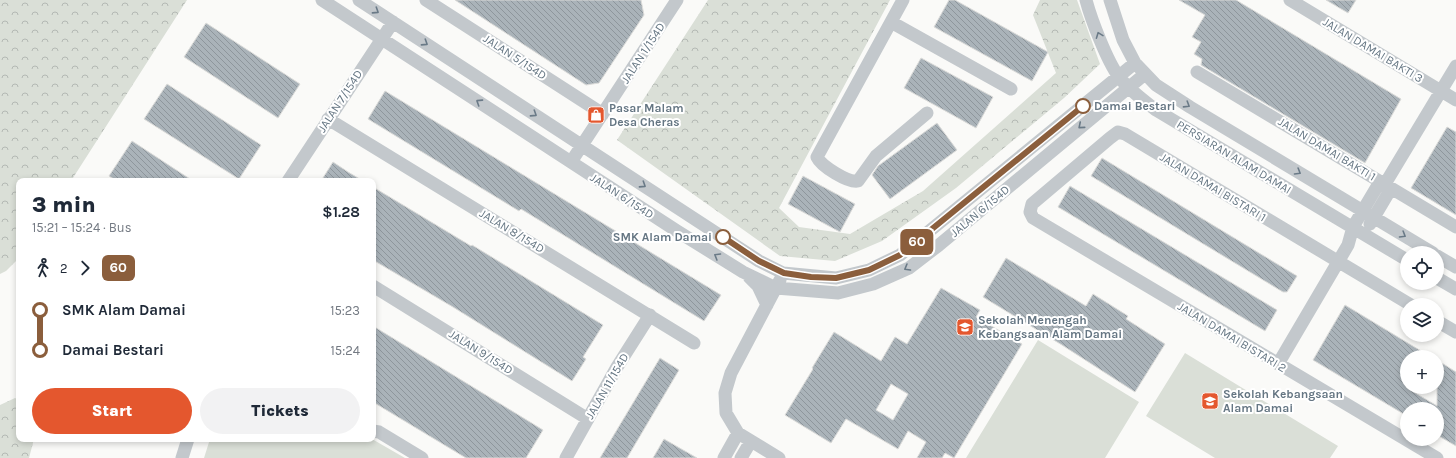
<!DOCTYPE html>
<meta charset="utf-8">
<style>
:root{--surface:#fff;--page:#f2f2f3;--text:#1f2937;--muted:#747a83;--accent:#e4572e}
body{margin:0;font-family:Karla,sans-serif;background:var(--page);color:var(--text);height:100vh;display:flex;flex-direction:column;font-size:15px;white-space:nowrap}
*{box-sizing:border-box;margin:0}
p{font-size:13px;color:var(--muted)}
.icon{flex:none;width:22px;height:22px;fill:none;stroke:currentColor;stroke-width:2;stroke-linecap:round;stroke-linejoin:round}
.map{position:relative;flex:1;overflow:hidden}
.sheet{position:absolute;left:16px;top:178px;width:360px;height:264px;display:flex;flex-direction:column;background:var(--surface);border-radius:8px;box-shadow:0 2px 6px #0003}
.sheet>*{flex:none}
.badge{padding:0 8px;border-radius:6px;font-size:14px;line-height:26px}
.controls{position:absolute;left:1400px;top:246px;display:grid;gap:8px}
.controls a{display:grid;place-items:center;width:44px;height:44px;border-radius:50%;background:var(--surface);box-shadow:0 2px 6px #0003;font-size:20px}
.map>.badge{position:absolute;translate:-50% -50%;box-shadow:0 0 0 2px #fff}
.legs{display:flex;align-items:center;gap:6px;height:44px;padding:0 16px;font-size:13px}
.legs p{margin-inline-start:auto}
.headline{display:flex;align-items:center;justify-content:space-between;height:68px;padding:0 16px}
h1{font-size:22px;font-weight:800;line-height:30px}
.button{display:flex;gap:8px;margin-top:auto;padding:8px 16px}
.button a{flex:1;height:46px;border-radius:24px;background:var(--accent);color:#fff;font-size:16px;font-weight:800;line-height:46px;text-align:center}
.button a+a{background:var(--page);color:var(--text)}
ul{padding:0 16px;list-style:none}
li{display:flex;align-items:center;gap:14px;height:40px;font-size:15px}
li i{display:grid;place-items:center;width:6px;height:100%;margin:0 5px;background:currentColor}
li i::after{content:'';width:10px;height:10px;margin:-5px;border:3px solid;border-radius:50%;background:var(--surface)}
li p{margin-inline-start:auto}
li:first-child i{background:linear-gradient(#0000 50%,currentColor 0)}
li:last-child i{background:linear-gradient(currentColor 50%,#0000 0)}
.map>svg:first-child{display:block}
</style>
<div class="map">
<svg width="1456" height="458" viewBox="0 0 1456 458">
<defs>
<pattern id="forest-crowns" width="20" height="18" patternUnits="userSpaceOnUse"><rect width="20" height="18" fill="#dadfd7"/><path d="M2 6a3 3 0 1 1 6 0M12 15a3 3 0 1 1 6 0" fill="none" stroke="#b4b9b4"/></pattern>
<pattern id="building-back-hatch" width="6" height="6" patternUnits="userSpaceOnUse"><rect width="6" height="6" fill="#aab3b9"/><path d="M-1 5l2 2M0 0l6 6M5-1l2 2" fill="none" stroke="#8e969c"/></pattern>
</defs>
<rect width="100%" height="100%" fill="#fafaf8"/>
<!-- forest -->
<path fill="url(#forest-crowns)" d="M0 0H187L71 181H19V258L6 271 0 274Z
M708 0H890L779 208 799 227 850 234 923 191 1056 73 1033 15 1040 0H1077L1100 64 1064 98 956 188 882 241 835 261 780 256 617 140Z
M15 398 19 400V439H34L29 458H0V405Z"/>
<!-- green -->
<path fill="#dadfd7" d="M1038 340 1139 402 1105 458H966Z
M1185 353 1338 446 1330 458H1215L1146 416Z
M210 439H372L405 458H204Z"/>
<!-- building -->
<path fill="url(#building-back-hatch)" stroke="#dcdcda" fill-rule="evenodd" d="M455 0H641L644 15 599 83 586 85Z
M949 0H955L1048 52 1032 81 934 27Z
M1179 0H1236L1401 99 1365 163 1201 65 1202 59 1194 54 1201 42 1192 37 1205 15Z
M1326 0H1356L1348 13Z
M206 23 300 84 278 118 184 57Z
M921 58 993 97 976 128 904 88Z
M167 84 261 145 239 179 144 119Z
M385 91 721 295 704 321 521 209 519 211 368 119Z
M937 123 957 150 890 199 872 175 878 166Z
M1447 127 1456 132V215L1411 188Z
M132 141 193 181H117L109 176Z
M1102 158 1297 276 1287 292H1283L1091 176Z
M333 162 348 172 363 181H321Z
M803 176 855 204 840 232 788 204Z
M1070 186 1277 310 1265 331 1058 207Z
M373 187 471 246 472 245 603 325 583 357 586 359 572 381 453 307 373 260Z
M1006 258 1086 306 1093 294 1128 316 1126 319 1165 344 1135 392 1062 345 983 297Z
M941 288 980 310 976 317 1022 344 954 458 945 453 942 458H917L926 442 908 431 898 449 846 419 831 443 785 415 813 369 812 368 834 332 881 361 895 337 907 344ZM891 384 908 394 893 420 876 410Z
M1345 305 1431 357H1407V388L1437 406V360L1456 372V446L1437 435V409H1407V416L1313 360Z
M373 326 543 430 526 458H466L373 402Z
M660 358 679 370 627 458H600Z
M664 439 697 458H653Z"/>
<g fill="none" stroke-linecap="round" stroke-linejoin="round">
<!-- minor -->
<path stroke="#c3c8cc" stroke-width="13" d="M322 0 677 231 743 272 776 288 838 293 873 284 909 268 939 245 1145 74
M359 0 759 261 783 273 836 278 869 270 900 255 1135 63
M426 0 603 114
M903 0 817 157C821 166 848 183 858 181L876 156 927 113
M1086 0C1091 19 1107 61 1119 77 1129 90 1143 100 1156 110L1407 260
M1110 0 1123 40 1135 63 1156 85 1190 107 1433 253
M1290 0 1456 100
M891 22 1011 89
M1197 72 1456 227
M328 119 694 343
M571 162 677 0
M288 181 393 22
M1370 224 1389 192 1385 184
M1437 256 1456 267
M749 277 758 286 767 305
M1437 278 1456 289
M373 286 588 419
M1411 305 1125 134 1118 132 1110 138 1032 204 1030 212 1033 218 1437 458
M1437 321 1456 332
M1278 364 1348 245 1353 227 1378 185 1385 184 1456 66
M373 431 379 432 422 458
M182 458 188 439
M566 458 617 367 650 315
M724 458 738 433
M741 458 751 441
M779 458 738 433 726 413 725 393 731 373 780 280"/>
</g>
<!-- one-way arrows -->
<defs><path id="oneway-chevron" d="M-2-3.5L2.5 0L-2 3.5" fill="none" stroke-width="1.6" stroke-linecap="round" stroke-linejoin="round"/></defs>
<g stroke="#6a7a87">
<use href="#oneway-chevron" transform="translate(376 11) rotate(33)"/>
<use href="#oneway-chevron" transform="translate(1099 35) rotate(-111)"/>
<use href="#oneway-chevron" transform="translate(425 43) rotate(33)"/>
<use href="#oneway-chevron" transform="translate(479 102) rotate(-147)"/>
<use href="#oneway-chevron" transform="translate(1187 105) rotate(32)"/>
<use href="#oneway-chevron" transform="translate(534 114) rotate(33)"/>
<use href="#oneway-chevron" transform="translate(1081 126) rotate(140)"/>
<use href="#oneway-chevron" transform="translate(1298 172) rotate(31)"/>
<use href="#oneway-chevron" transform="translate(643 185) rotate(33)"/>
<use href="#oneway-chevron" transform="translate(1403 235) rotate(31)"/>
<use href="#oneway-chevron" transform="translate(717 256) rotate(-149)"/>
<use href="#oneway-chevron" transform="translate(907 268) rotate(150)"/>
</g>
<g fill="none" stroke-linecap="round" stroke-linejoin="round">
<defs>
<path id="line-1" d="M723 237 759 261 784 273 811 277 836 278 869 270 900 255 1083 106"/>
</defs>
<!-- line-1 casing -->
<use href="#line-1" stroke="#fff" stroke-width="9"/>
<!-- line-1 -->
<use href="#line-1" stroke="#8b5e3c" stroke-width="6"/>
</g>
<!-- icons -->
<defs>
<symbol id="shop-square" viewBox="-11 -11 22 22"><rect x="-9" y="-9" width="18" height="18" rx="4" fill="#e4572e" stroke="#fff"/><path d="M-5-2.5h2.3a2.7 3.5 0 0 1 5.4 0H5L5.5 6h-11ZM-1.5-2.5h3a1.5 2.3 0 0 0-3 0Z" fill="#fff"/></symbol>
<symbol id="school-square" viewBox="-11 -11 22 22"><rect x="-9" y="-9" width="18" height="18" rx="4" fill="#e4572e" stroke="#fff"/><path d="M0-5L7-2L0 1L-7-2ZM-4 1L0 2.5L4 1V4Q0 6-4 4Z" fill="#fff"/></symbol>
</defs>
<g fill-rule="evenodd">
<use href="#shop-square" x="586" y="105" width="20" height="20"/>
<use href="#school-square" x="955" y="317" width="20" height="20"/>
<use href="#school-square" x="1200" y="391" width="20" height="20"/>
</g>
<!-- markers -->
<g fill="#fff" stroke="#8b5e3c" stroke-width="2">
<circle cx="1083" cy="106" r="7"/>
<circle cx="723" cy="237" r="7"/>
</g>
<g text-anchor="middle" stroke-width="4" stroke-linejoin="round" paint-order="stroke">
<!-- street labels -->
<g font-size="12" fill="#657683" stroke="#fff">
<text transform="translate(1373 50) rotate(31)" y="4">JALAN DAMAI BAKTI 3</text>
<text transform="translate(643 53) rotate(-57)" y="4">JALAN 1/154D</text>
<text transform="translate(515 57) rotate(33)" y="4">JALAN 5/154D</text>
<text transform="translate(340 101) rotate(-57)" y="4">JALAN 7/154D</text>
<text transform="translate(1327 149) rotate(31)" y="4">JALAN DAMAI BAKTI 1</text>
<text transform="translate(1234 157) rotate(31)" y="4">PERSIARAN ALAM DAMAI</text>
<text transform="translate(1213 187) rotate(31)" y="4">JALAN DAMAI BISTARI 1</text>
<text transform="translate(622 196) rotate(33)" y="4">JALAN 6/154D</text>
<text transform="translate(980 211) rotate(-40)" y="4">JALAN 6/154D</text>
<text transform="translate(512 231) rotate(31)" y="4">JALAN 8/154D</text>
<text transform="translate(1232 337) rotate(31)" y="4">JALAN DAMAI BISTARI 2</text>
<text transform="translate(481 352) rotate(32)" y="4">JALAN 9/154D</text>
<text transform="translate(607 386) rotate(-60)" y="4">JALAN 11/154D</text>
</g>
<!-- stop labels -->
<g font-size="12" font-weight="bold" fill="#657683" stroke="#fff" text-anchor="start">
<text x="1094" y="110">Damai Bestari</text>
<text x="712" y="241" text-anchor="end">SMK Alam Damai</text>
</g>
<!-- poi labels -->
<g font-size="12" font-weight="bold" fill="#657683" stroke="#fff" text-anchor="start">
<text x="609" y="112">Pasar Malam<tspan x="609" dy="14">Desa Cheras</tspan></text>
<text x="978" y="324">Sekolah Menengah<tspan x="978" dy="14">Kebangsaan Alam Damai</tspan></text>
<text x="1223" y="398">Sekolah Kebangsaan<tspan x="1223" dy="14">Alam Damai</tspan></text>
</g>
</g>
</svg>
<div class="controls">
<a><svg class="icon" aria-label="locate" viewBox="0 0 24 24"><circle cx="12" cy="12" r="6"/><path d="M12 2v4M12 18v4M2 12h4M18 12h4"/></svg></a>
<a><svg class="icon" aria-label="layers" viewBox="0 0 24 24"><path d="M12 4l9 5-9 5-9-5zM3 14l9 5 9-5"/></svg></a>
<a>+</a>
<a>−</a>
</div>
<b class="badge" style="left:917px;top:242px;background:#8b5e3c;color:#fff">60</b>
<section class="sheet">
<div class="headline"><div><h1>3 min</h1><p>15:21 – 15:24 · Bus</p></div><b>$1.28</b></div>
<div class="legs"><svg class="icon" aria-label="walk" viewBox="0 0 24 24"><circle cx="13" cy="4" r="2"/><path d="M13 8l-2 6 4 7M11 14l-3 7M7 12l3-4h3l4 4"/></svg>2<svg class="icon" aria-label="forward" viewBox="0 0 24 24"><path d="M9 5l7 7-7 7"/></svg><b class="badge" style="background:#8b5e3c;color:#fff">60</b></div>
<ul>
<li><i style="color:#8b5e3c"></i><b>SMK Alam Damai</b><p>15:23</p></li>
<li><i style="color:#8b5e3c"></i><b>Damai Bestari</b><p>15:24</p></li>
</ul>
<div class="button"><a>Start</a><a>Tickets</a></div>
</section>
</div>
